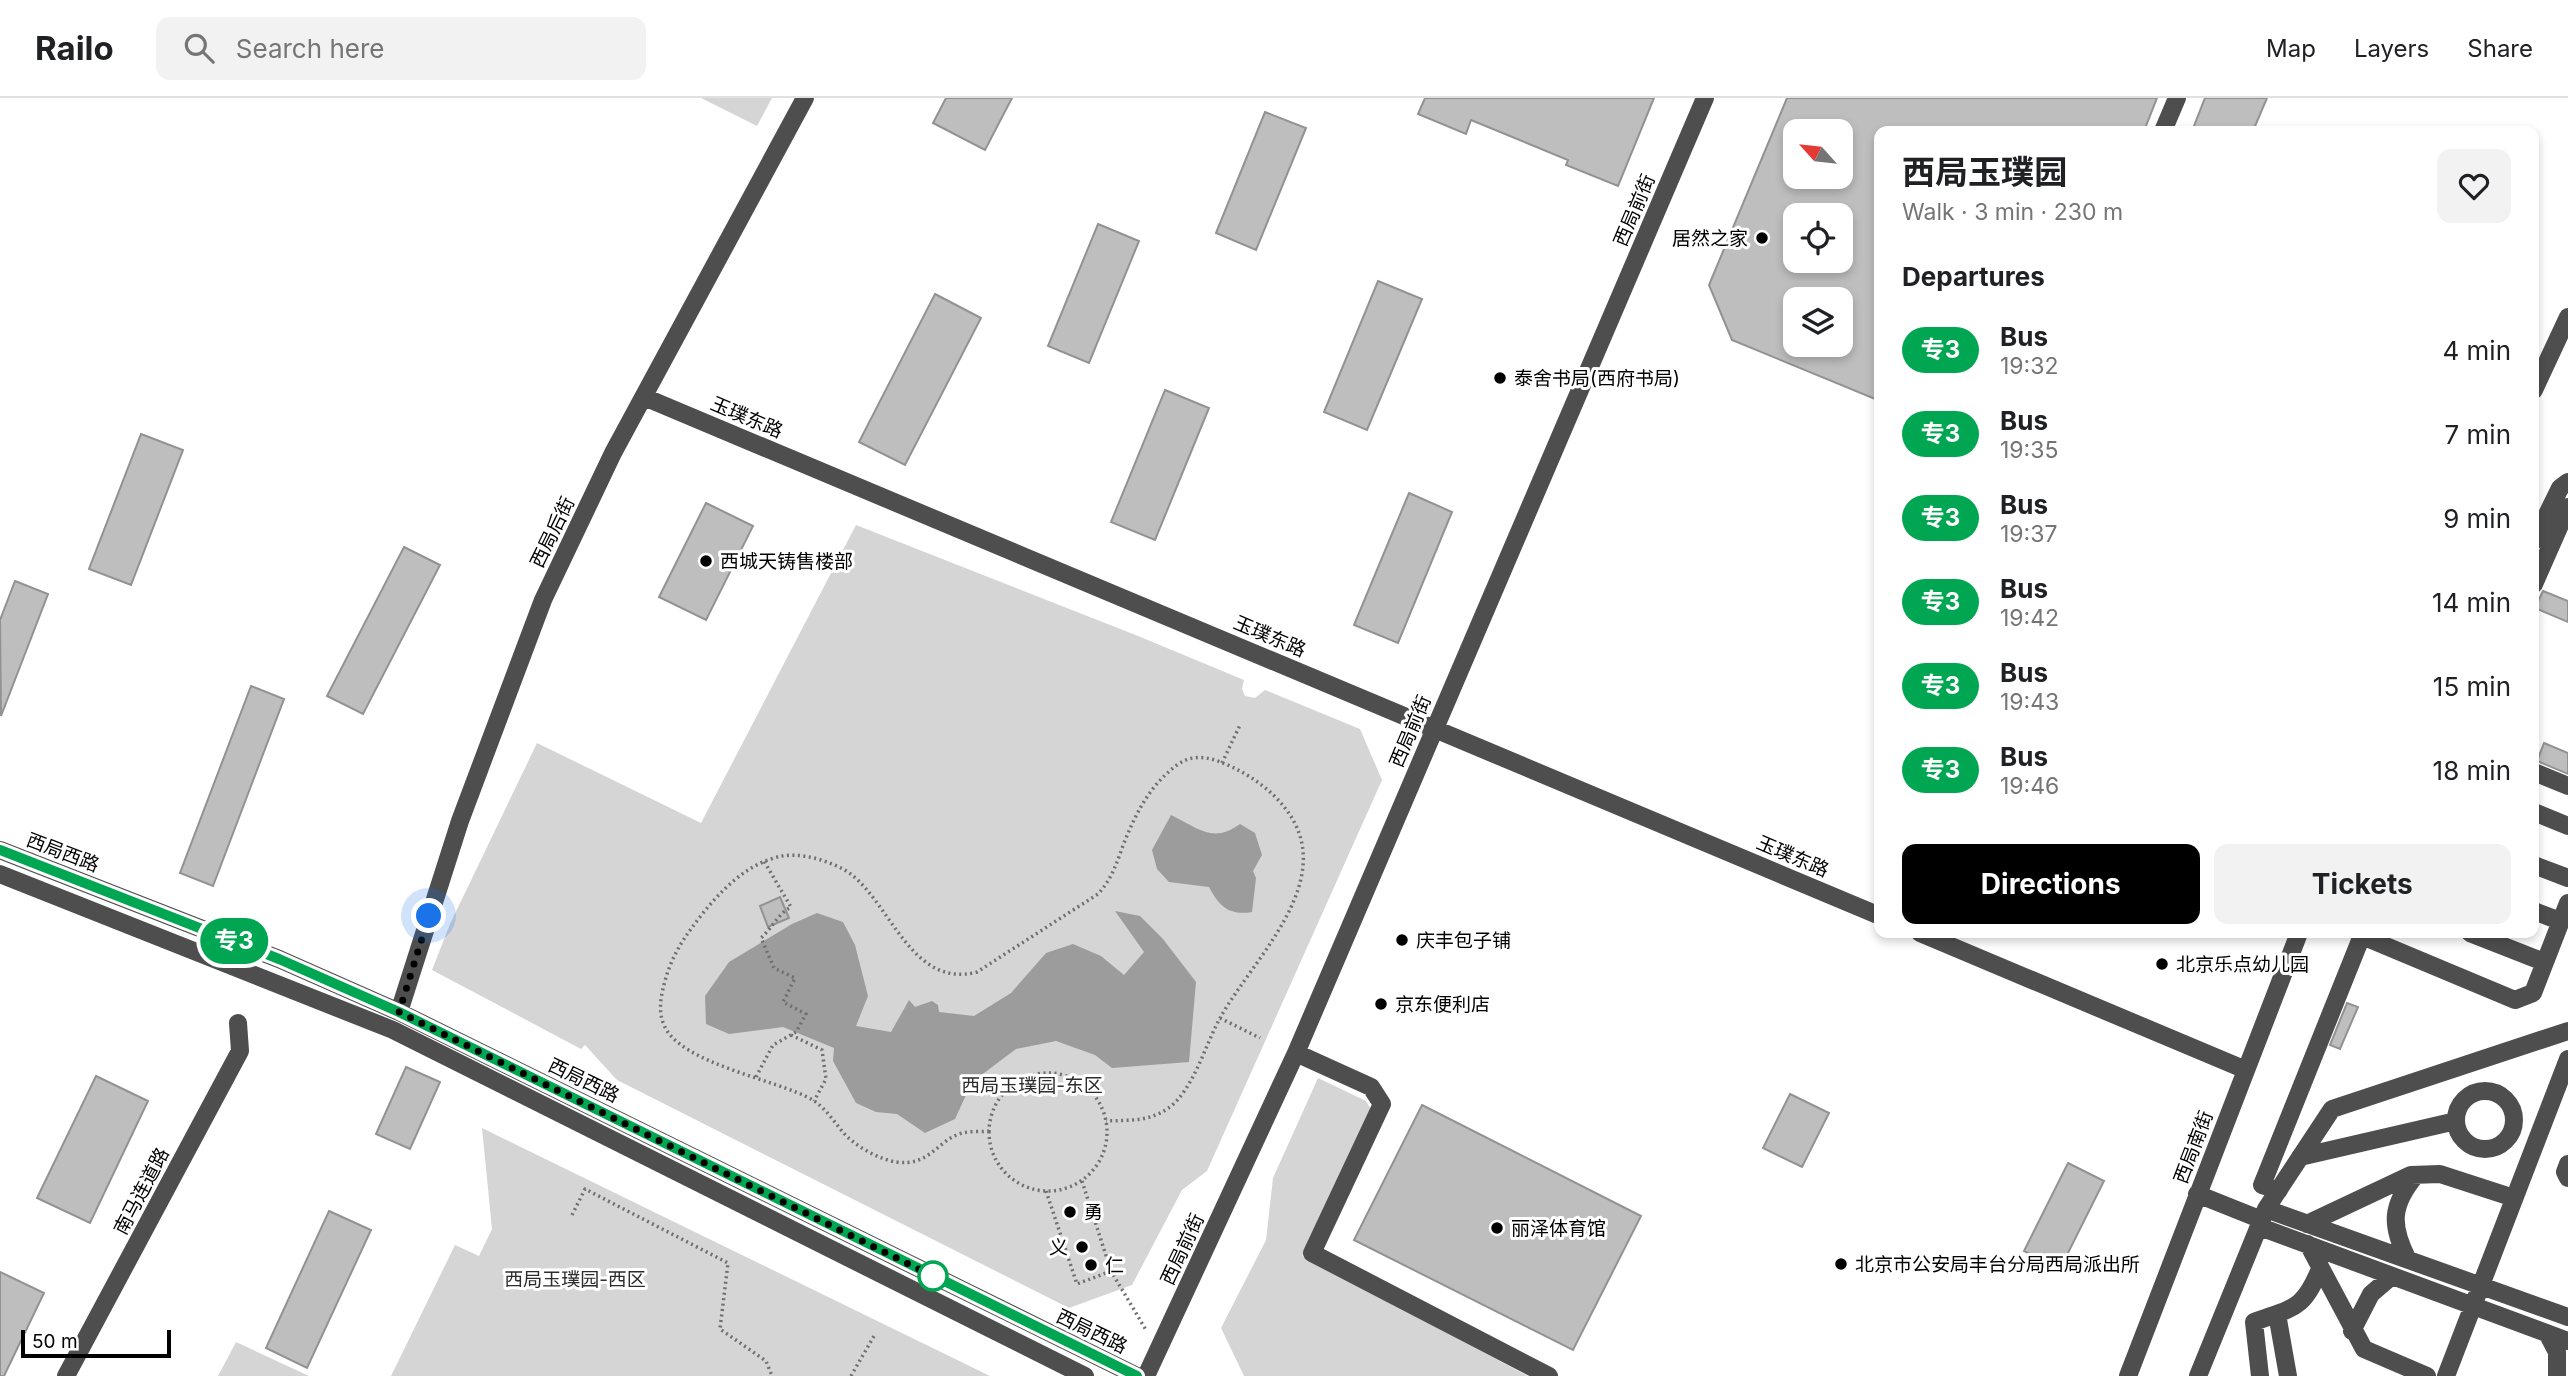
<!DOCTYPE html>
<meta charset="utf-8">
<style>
:root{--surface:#fff;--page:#f2f2f2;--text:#202124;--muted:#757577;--line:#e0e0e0;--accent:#000}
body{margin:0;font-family:Inter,"Noto Sans SC",sans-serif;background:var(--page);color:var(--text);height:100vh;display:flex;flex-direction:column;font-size:26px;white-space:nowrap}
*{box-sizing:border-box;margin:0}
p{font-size:23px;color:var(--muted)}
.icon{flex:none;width:38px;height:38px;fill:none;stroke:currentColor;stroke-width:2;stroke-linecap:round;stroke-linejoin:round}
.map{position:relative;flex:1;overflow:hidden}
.sheet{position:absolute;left:1874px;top:28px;width:665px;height:812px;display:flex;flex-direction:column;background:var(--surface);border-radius:14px;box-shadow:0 4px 10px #0003}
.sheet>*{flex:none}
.badge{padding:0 14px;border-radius:23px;font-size:24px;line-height:46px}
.needle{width:46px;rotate:297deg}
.tools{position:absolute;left:1783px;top:21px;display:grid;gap:14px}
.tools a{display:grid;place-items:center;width:70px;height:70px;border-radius:14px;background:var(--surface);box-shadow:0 4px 10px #0003;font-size:35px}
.scale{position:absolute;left:21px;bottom:18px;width:150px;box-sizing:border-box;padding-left:7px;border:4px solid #000;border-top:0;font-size:19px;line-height:24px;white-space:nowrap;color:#000;-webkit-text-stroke:5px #fff;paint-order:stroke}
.you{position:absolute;width:35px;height:35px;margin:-18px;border:5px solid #fff;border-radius:50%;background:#1a73e8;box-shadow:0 0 0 10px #1a73e833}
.map>.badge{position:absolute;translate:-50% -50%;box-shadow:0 0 0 4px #fff}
h2{padding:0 28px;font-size:26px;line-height:63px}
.round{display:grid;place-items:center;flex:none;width:74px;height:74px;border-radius:14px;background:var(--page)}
.summary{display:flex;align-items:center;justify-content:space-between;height:119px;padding:0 28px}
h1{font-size:33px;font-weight:700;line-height:52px}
.cta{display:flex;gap:14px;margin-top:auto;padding:14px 28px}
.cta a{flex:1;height:80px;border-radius:14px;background:var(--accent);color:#fff;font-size:28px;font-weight:700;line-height:80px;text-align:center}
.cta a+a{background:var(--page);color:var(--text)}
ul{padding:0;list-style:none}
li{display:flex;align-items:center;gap:21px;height:84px;padding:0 28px}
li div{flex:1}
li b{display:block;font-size:26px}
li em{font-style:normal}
li .badge{min-width:77px;font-weight:700;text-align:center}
header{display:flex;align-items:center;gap:42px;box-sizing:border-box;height:98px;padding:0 35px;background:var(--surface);border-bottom:2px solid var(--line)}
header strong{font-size:33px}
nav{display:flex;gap:38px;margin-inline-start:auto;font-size:24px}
.search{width:490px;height:63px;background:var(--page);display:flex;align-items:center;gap:18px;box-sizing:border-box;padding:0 24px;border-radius:14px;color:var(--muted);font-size:26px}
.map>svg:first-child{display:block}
</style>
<header>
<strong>Railo</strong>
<div class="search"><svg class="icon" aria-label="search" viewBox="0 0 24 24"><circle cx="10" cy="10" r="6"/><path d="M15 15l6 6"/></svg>Search here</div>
<nav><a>Map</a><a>Layers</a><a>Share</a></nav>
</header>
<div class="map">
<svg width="2568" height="1278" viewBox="0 0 2568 1278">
<rect width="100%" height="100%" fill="#fff"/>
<!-- green -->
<path fill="#d5d5d5" d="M701 0H772L757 28Z
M856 427 1138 538 1244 582 1242 591 1245 598 1255 600 1265 592 1360 631 1382 682 1207 1073 1182 1092 1132 1187 1069 1210 617 982 585 947 581 951 432 872 450 826 537 645 701 725Z
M1318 980 1366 1003 1371 1011 1302 1158 1528 1278H1244L1221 1230 1266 1142 1273 1080Z
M482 1030 990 1278H391L455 1147 479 1158 492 1131Z
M236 1244 309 1278H218Z"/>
<!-- water -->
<path fill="#9c9c9c" d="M1171 717C1198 730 1213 746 1240 726L1255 735 1262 757 1253 773 1256 780 1252 814C1229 818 1219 808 1209 789L1169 784 1157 771 1152 752Z
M1115 813 1140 818 1163 841 1196 884 1189 964 1112 970 1095 957 1056 943 1016 951 972 984 955 1021 925 1035 897 1016 876 1014 856 1005 833 963 834 950 783 929 729 936 706 926 705 898 729 864 792 826 817 815 843 824 855 847 868 898 856 928 891 934 909 902 915 909 932 903 938 907 939 914 974 918 1011 895 1046 855 1073 846 1101 858 1124 877 1144 854Z"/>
<!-- building -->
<path fill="#bebebe" stroke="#929292" stroke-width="2" fill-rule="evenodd" d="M946 0H1012L985 52 933 25Z
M1425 0H1654L1618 88 1566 67 1568 62 1471 22 1466 36 1418 16Z
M1787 0H2157L2144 33H1880V303L1732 242 1709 187ZM1796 33H1841V79H1796ZM1796 117H1841V163H1796ZM1796 201H1841V247H1796Z
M2205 0H2267L2253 33H2192Z
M1265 14 1306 30 1256 152 1216 135Z
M1098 126 1139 143 1089 265 1048 248Z
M1378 183 1422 201 1367 332 1324 314Z
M935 196 981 220 905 367 859 344Z
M1165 292 1209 310 1155 442 1111 424Z
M141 336 183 352 131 487 89 471Z
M1409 395 1452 414 1398 545 1354 527Z
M706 405 753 428 706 522 659 499Z
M404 449 440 467 363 616 327 598Z
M15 483 48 496 1 618 0 522Z
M2543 493 2568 503V524L2535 510Z
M251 588 284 601 213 788 180 775Z
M2544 645 2568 655V676L2537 663Z
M780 799 789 820 768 829 760 808Z
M2347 905 2358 909 2340 951 2330 947Z
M406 969 440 984 410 1051 376 1036Z
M96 978 148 1003 90 1125 37 1100Z
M1790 996 1829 1015 1802 1069 1763 1050Z
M1422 1007 1641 1118 1573 1252 1354 1142Z
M2068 1065 2104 1083 2060 1171 2024 1153Z
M329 1113 371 1132 307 1270 266 1250Z
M0 1174 44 1195 4 1278H0Z"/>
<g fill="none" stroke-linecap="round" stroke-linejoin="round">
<!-- path -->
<path stroke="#707070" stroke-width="3.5" stroke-dasharray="2 3.5" stroke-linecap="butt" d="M1222 665 1240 627
M1220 920 1260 940
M791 937 822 952 826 981 814 1003
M989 1034a59 59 0 1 1 118 0a59 59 0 1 1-118 0Z
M756 979 773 947 796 934 806 916 783 904 795 880 774 870 761 840C772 830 778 816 791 809L764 763
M989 1033C981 1034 970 1033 962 1035 937 1042 930 1069 896 1064 878 1061 853 1047 842 1033 833 1022 825 1010 813 1002 776 981 680 966 664 927 659 916 660 903 663 891 667 872 675 854 686 838 707 808 736 772 771 761 787 755 802 757 818 761 830 765 842 769 852 777 892 809 913 891 977 874L1098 796C1112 781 1117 764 1124 745 1136 715 1150 687 1177 667 1196 653 1216 661 1236 671 1254 680 1273 694 1285 710 1341 781 1254 859 1220 920 1205 947 1193 994 1167 1011 1148 1024 1128 1022 1106 1023
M1082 1083 1111 1173 1146 1232
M1046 1093 1077 1186 1111 1173
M572 1117 585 1091 728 1165 720 1231 766 1263 772 1278
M851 1278 874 1238"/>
<!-- minor -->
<path stroke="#4e4e4e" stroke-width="18" d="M2163 33 2177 0
M2534 292 2568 219
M644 299 1880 818
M2534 443 2560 390 2568 384
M2534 486 2568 409
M2534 674 2568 688
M2534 714 2568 728
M0 752 279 861 399 914 1137 1278
M2534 767 2568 780
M0 776 393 932 1085 1278
M2534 813 2560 823
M1920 835 2246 972
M2470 835 2544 864
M2362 838 2515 902 2533 895 2568 805
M399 914 460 723 543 502 613 355 805 0
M1296 955 1371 989 1382 1006 1312 1155 1549 1278
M2456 1022a29 29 0 1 1 58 0a29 29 0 1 1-58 0Z
M2300 1059 2456 1023
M2568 1066 2565 1074 2568 1080
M2279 1092 2262 1087 2363 835
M2197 1096 2262 1122
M2266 1111 2332 1011 2568 933
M2307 1126 2411 1077 2440 1076 2514 1100
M2260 1129 2568 1243
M2308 1146 2364 1251 2427 1278
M2408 1162C2390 1127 2391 1107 2416 1077
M2277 1216 2288 1278
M2352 1233 2371 1196 2392 1178
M2547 1235 2557 1254V1278
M66 1278 240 953 238 925
M1146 1278 1296 955 1705 0
M2128 1278 2299 835
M2198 1278 2266 1111 2568 1219
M2260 1278 2254 1224C2294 1209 2303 1212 2320 1171
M2446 1278 2568 961"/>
</g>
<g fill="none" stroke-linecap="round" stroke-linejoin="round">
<defs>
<path id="line" d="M0 752 279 861 399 914 1137 1278"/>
</defs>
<!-- line casing -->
<use href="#line" stroke="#fff" stroke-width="16"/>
<!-- line -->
<use href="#line" stroke="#00a651" stroke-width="10"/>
<!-- walk -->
<path stroke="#000" stroke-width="7" stroke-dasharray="0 12.6" d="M429 818 399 914 933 1178"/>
</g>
<!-- markers -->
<g fill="#000" stroke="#fff" stroke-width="2.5">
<circle cx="1762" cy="140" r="7"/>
<circle cx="1500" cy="280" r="7"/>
<circle cx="706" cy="463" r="7"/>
<circle cx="1402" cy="842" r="7"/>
<circle cx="2162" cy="866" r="7"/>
<circle cx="1381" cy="906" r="7"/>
<circle cx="1070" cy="1114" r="7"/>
<circle cx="1497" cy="1130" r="7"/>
<circle cx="1082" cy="1149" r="7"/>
<circle cx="1841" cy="1166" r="7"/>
<circle cx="1091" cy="1167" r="7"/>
</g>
<circle fill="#fff" stroke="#00a651" stroke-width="3.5" cx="933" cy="1178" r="14"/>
<g text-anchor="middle" stroke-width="6" stroke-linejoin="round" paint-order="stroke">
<!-- street labels -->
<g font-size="19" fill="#000" stroke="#fff">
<text transform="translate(1634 112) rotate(-67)" y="7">西局前街</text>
<text transform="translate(747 319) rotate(23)" y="7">玉璞东路</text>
<text transform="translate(552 434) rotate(-64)" y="7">西局后街</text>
<text transform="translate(1270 538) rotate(23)" y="7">玉璞东路</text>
<text transform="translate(1410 633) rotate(-67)" y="7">西局前街</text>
<text transform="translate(63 754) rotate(21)" y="7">西局西路</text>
<text transform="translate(1793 758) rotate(23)" y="7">玉璞东路</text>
<text transform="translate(584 982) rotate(26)" y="7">西局西路</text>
<text transform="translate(2193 1049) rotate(-69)" y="7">西局南街</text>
<text transform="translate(141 1093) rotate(-62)" y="7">南马连道路</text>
<text transform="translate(1182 1151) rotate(-65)" y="7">西局前街</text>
<text transform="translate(1092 1233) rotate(26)" y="7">西局西路</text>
</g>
<!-- poi labels -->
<g font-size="19" fill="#000" stroke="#fff" text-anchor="start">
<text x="1748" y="147" text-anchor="end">居然之家</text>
<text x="1514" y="287">泰舍书局(西府书局)</text>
<text x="720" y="470">西城天铸售楼部</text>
<text x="1416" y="849">庆丰包子铺</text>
<text x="2176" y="873">北京乐点幼儿园</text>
<text x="1395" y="913">京东便利店</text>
<text x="1084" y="1121">勇</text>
<text x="1511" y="1137">丽泽体育馆</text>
<text x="1068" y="1156" text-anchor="end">义</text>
<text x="1855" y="1173">北京市公安局丰台分局西局派出所</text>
<text x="1105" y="1174">仁</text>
</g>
<!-- park labels -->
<g font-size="19" fill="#2c2c2c" stroke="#fff">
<text x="1032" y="994">西局玉璞园-东区</text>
<text x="575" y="1188">西局玉璞园-西区</text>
</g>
</g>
</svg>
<div class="tools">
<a><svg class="needle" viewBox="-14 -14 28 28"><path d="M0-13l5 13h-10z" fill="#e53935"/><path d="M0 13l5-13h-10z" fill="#757577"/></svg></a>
<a><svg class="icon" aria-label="locate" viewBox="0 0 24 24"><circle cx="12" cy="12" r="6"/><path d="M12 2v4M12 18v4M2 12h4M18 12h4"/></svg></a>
<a><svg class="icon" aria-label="layers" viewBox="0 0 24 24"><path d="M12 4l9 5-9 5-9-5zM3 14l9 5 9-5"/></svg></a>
</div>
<div class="scale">50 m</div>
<div class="you" style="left:429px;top:818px"></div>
<b class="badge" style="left:234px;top:843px;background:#00a651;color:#fff">专3</b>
<section class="sheet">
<div class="summary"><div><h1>西局玉璞园</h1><p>Walk · 3 min · 230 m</p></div><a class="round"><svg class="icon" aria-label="heart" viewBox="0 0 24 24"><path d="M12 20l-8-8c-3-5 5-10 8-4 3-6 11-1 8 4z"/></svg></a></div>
<h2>Departures</h2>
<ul>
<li><span class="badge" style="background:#00a651;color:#fff">专3</span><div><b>Bus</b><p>19:32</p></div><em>4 min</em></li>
<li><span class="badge" style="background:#00a651;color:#fff">专3</span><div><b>Bus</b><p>19:35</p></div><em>7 min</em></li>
<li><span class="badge" style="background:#00a651;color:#fff">专3</span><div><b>Bus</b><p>19:37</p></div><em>9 min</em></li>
<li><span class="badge" style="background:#00a651;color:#fff">专3</span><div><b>Bus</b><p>19:42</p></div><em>14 min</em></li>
<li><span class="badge" style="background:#00a651;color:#fff">专3</span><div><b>Bus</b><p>19:43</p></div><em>15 min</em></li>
<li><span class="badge" style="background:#00a651;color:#fff">专3</span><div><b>Bus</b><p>19:46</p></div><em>18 min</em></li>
</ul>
<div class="cta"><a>Directions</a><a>Tickets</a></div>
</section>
</div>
